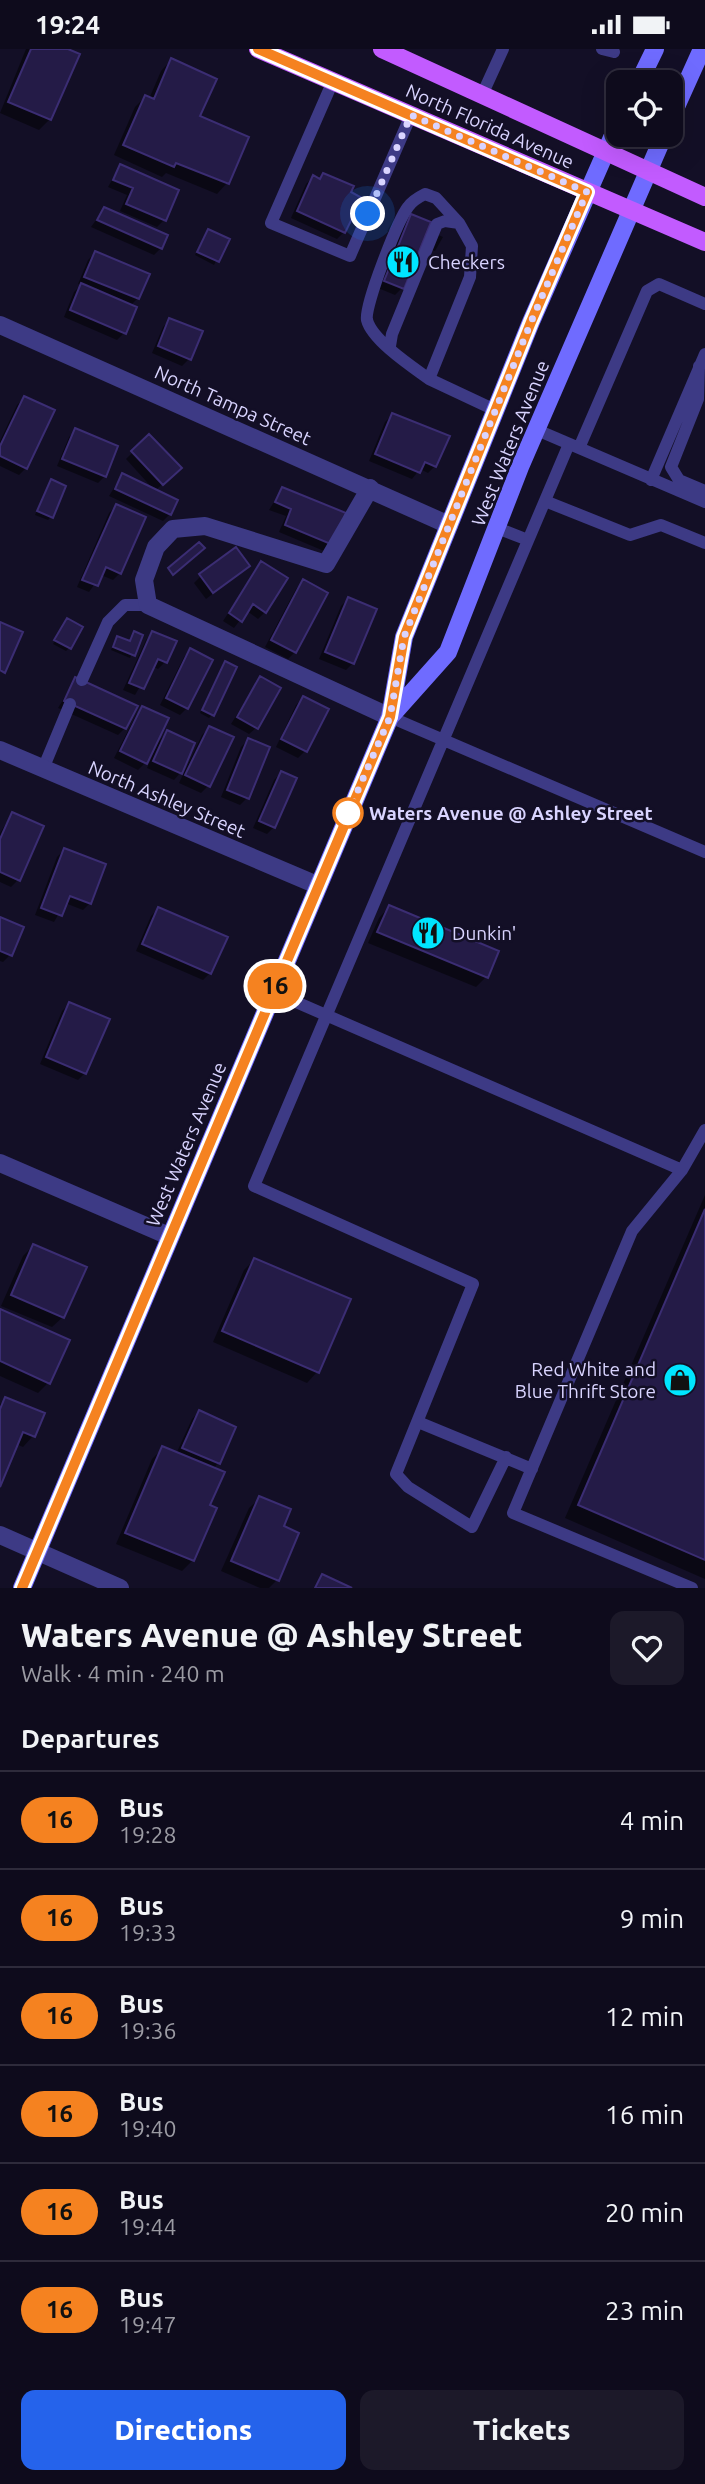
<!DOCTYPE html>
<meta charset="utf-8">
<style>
:root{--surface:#0e0b1c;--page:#1c1929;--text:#f1f3f6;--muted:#9b9ba3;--line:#2e2b3b;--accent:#2563eb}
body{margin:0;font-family:Ubuntu,sans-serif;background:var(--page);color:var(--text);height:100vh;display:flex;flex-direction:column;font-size:26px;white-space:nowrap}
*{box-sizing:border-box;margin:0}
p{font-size:23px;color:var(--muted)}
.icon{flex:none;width:38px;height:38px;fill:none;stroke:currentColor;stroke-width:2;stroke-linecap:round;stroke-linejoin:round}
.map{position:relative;height:1539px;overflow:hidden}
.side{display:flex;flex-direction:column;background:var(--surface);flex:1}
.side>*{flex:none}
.badge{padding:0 14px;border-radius:23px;font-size:24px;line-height:46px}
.fabs{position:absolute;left:606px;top:21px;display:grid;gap:14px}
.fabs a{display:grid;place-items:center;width:77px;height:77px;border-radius:14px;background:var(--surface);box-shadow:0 7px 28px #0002,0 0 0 2px var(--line);font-size:35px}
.you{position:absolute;width:35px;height:35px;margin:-18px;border:5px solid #fff;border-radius:50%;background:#1a73e8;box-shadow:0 0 0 10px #1a73e833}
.map>.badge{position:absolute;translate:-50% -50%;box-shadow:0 0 0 4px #fff}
h2{padding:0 21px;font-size:26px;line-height:63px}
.round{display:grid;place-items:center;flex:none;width:74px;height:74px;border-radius:14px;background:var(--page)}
.headline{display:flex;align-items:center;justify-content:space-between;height:119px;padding:0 21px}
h1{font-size:33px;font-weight:800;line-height:52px}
.action{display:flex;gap:14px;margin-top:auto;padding:14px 21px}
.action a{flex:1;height:80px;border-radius:14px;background:var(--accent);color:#fff;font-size:28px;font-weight:800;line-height:80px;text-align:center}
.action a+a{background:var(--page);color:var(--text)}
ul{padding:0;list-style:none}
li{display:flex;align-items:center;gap:21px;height:98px;padding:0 21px;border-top:2px solid var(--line)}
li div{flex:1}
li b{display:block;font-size:26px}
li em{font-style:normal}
li .badge{min-width:77px;font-weight:700;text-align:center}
.status{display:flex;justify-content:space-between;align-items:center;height:49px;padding:0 35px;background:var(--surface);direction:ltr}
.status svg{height:19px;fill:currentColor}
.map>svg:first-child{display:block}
</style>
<div class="status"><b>19:24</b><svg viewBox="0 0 49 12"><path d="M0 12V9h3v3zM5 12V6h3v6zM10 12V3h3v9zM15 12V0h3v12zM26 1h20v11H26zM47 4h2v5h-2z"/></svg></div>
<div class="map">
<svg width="705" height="1539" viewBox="0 0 705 1539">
<rect width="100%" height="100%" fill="#130f26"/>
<!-- shadow -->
<path fill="#0007" d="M26 0H63L50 70 39 81 0 64Z
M171 11 227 134 217 145 166 124 162 128 114 106 135 58 145 48 149 50 161 22Z
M120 117 164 171 157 178 120 162 127 146 108 138Z
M323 126 344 183 337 190 291 169 306 135 313 128 318 131Z
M104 160 161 199 154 206 91 178Z
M412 167 423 188 429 182 443 188 435 202 421 197 402 239 395 246 378 239 399 188 387 182 395 168 406 173Z
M208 182 227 191 214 216 195 206Z
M95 204 138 249 130 257 124 284 117 291 64 268 74 243 81 236 78 235 88 211Z
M170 271 189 310 182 317 152 304 163 278Z
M24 349 26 419 19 426 0 417V392L17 356Z
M392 366 435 417 428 424 420 420 412 430 369 412 385 373Z
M76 381 105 427 98 434 57 417 69 388Z
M149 387 179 419 155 442 126 410Z
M122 426 175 451 170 465 163 472 109 447Z
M51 432V468L48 471 35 466Z
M282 440 344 465 324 502 279 483 286 467 269 461Z
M116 457 120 524 113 531 101 526 89 543 77 538 109 464Z
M261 514 265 563 258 570 247 562 234 579 223 572Z
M240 524 206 550 194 534 201 527Z
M303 533 326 544 295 603 288 610 265 598 296 540Z
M348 550 353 614 346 621 319 610 341 557Z
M64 575 69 599 66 602 53 595Z
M134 584 141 586 130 609 111 601 117 589 129 593Z
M153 584 165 613 158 620 152 617 135 646 123 641 146 591Z
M191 601 187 659 180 666 160 656 184 608Z
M225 614 212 666 209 669 200 664Z
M260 629 256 679 249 685 231 675Z
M75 631 125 679 118 686 58 659Z
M303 649 326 661 305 702 298 709 276 698 296 656Z
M143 659 145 714 138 721 114 709 136 666Z
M209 679 232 689 208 737 201 744 179 734 202 686Z
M167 683 182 722 174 731 147 719 158 693Z
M248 691 247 749 240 756 221 748 241 698Z
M281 724 274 778 267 785 253 779 274 731Z
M12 765 18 831 11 838 0 833V784Z
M64 801 90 854 83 861 65 854 54 873 35 866 57 808Z
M389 858 486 928 476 938 368 894 379 869Z
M158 860 210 924 203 931 136 902 151 867Z
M0 870 10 906 3 913 0 912Z
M69 955 85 1024 78 1031 40 1015 62 962Z
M705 1146V1530L565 1469Z
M33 1197 63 1268 52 1278 1 1257 23 1207Z
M254 1211 317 1323 307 1334 213 1293 244 1221Z
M0 1262 49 1333 38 1344 0 1327Z
M6 1350 43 1365 33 1387 23 1398 16 1395 0 1434V1355Z
M199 1363 218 1414 213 1420 208 1457 193 1511 182 1522 116 1495 152 1410 162 1400 176 1405 192 1370Z
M260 1449 281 1478 297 1485 277 1531 269 1539H260L221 1522 249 1459Z"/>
<!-- building -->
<path fill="#241b47" stroke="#3b2d73" stroke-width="2" d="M31 0H68L80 5 51 71 8 53Z
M171 9 217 30 200 67 249 88 229 135 176 114 174 118 123 96 145 46 154 50Z
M120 115 179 141 166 172 126 155 133 139 113 131Z
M323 124 354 137 351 143 362 149 345 184 297 162 313 126 320 130Z
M104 158 168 186 162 200 97 171Z
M411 165 431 173 404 240 384 232Z
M208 180 230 190 219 213 197 203Z
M95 202 150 225 139 250 84 228Z
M81 234 137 258 126 285 70 261Z
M169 269 203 282 191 311 158 297Z
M24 347 55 361 27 420 0 407V397Z
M392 364 450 387 436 418 425 413 420 424 375 405Z
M75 379 118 397 106 428 62 410Z
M149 385 182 419 163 436 131 402Z
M122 424 178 451 171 466 115 440Z
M51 430 66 437 53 469 37 462Z
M282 438 346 464 333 496 285 476 291 460 275 453Z
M116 455 146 468 121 525 106 518 98 537 82 531Z
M199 493 205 499 173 526 168 519Z
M236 498 250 517 213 544 199 525Z
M261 512 288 529 266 564 253 555 242 573 229 564Z
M303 530 328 544 296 604 271 591Z
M348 548 377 560 354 615 325 603Z
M67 569 83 578 71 600 54 591Z
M0 573 23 583 5 624 0 621Z
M134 582 143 586 135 607 113 598 117 587 130 592Z
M152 582 177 592 167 614 158 610 144 640 129 634Z
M190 599 213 611 188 660 166 649Z
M225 612 237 618 214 667 202 661Z
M260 627 281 639 258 680 237 668Z
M75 628 138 657 126 680 64 652Z
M303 647 329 660 307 703 281 690Z
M142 657 169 669 147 715 120 702Z
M209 677 234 688 210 738 185 726Z
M167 681 195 694 182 725 153 712Z
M248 689 270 698 249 750 227 741Z
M281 722 297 729 275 779 259 772Z
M12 763 44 777 20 832 0 823V790Z
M64 799 106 815 91 855 70 847 62 867 41 859Z
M389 856 499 902 488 929 377 883Z
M158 858 228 888 211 925 142 895Z
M0 868 24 878 12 907 0 902Z
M69 953 110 970 86 1025 46 1008Z
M705 1160V1511L578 1456Z
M33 1195 87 1218 64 1269 11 1246Z
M254 1209 351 1250 319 1324 222 1282Z
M0 1260 70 1291 50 1335 0 1312Z
M5 1348 45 1364 35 1388 23 1383 0 1438V1360Z
M199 1361 236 1378 220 1415 182 1399Z
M162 1397 225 1423 210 1456 217 1459 194 1512 125 1484Z
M259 1447 291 1460 284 1477 299 1484 279 1532 231 1512Z
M322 1525 352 1539H315Z"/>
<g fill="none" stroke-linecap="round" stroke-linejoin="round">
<!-- lane -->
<path stroke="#3d3a85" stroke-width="12" d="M602 0 614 3
M333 32 271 174 350 207 411 66
M482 46 503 0
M390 297 392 285 437 175 445 172 459 174
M699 317 698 350 671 418 679 431 705 442
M429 330C411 317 372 291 367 271 364 257 398 171 408 158 412 152 419 148 425 145L436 149 459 174 472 197 470 228 429 330 495 361
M537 381 705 453
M579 399 647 242 659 235 705 255
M651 431 705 305
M545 452 630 486 661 476 705 494
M497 479 528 491
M82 631 108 573 125 556H148
M390 668 705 803
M43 720 70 655
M273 943 682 1121
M418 1373 532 1420
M506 1408 472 1478 408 1438 396 1425 473 1235 254 1137 569 395
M692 1539 513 1464 632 1182 682 1121 705 1081"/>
<!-- street -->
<path stroke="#3d3a85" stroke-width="18" d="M0 276 449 476
M370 439 326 515 205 477 173 480 156 498 144 531 148 556 390 668
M0 701 317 836
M0 1114 169 1187
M0 1486 120 1539"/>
<!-- secondary -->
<path stroke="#6f6bff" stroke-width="18" d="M639 33 655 0
M670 71 702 0
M390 668 448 603 520 418 664 86
M22 1539 390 668 404 588 531 273 618 75"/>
<!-- primary -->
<path stroke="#c25bff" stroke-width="18" d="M258 0 705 193
M382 0 705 148"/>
</g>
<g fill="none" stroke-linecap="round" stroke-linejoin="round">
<defs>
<path id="line" d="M22 1539 390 668 404 588 531 273 587 143 258 0"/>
</defs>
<!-- line casing -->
<use href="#line" stroke="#fff" stroke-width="16"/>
<!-- line -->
<use href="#line" stroke="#f58220" stroke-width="10"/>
<!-- walk -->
<path stroke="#d9d4ff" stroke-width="7" stroke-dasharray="0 12.6" d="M348 764 390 668 404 588 531 273 587 143 411 66 368 165"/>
</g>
<!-- icons -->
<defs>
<symbol id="restaurant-disc" viewBox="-11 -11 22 22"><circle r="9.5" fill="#00e5ff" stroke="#130f26"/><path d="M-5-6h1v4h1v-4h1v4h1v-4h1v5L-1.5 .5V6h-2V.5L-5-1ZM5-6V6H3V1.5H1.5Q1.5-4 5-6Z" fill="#111"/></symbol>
<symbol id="shop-disc" viewBox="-11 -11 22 22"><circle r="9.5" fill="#00e5ff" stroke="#130f26"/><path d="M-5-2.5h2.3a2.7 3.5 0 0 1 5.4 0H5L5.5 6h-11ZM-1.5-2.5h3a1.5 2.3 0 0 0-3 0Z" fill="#111"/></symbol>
</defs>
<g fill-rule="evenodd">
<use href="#restaurant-disc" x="384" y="194" width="38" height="38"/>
<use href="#restaurant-disc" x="409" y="865" width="38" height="38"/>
<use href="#shop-disc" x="661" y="1312" width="38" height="38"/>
</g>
<!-- markers -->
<circle fill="#fff" stroke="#f58220" stroke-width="3.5" cx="348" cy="764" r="14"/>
<g text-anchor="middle" stroke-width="5" stroke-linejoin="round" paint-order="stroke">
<!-- street labels -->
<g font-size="19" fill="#d9d4ff" stroke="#130f26">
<text transform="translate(490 77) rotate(24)" y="7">North Florida Avenue</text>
<text transform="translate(233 356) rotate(24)" y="7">North Tampa Street</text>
<text transform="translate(510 394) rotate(-68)" y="7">West Waters Avenue</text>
<text transform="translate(167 750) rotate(23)" y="7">North Ashley Street</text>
<text transform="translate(186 1095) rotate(-67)" y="7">West Waters Avenue</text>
</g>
<!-- poi labels -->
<g font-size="19" fill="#d9d4ff" stroke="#130f26" text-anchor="start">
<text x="428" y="220">Checkers</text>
<text x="452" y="891">Dunkin'</text>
<text x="656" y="1327" text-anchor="end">Red White and<tspan x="656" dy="22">Blue Thrift Store</tspan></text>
</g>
<!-- stop labels -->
<g font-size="19" font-weight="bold" fill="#d9d4ff" stroke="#130f26" text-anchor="start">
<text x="369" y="771">Waters Avenue @ Ashley Street</text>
</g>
</g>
</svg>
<div class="fabs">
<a><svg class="icon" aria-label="locate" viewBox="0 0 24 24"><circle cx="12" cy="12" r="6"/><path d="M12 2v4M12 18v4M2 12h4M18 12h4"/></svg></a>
</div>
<div class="you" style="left:368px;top:165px"></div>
<b class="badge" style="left:275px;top:937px;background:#f58220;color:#111">16</b>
</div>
<section class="side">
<div class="headline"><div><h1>Waters Avenue @ Ashley Street</h1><p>Walk · 4 min · 240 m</p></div><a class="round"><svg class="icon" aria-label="heart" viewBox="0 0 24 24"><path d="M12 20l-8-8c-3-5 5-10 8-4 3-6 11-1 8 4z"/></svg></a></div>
<h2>Departures</h2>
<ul>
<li><span class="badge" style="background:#f58220;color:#111">16</span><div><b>Bus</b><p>19:28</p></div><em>4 min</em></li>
<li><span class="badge" style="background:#f58220;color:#111">16</span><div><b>Bus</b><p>19:33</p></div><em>9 min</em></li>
<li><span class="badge" style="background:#f58220;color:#111">16</span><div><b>Bus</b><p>19:36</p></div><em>12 min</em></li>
<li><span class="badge" style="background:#f58220;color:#111">16</span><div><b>Bus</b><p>19:40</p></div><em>16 min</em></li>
<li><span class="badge" style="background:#f58220;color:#111">16</span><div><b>Bus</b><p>19:44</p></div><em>20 min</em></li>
<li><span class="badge" style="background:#f58220;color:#111">16</span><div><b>Bus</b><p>19:47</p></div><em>23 min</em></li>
</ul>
<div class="action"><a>Directions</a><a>Tickets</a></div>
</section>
